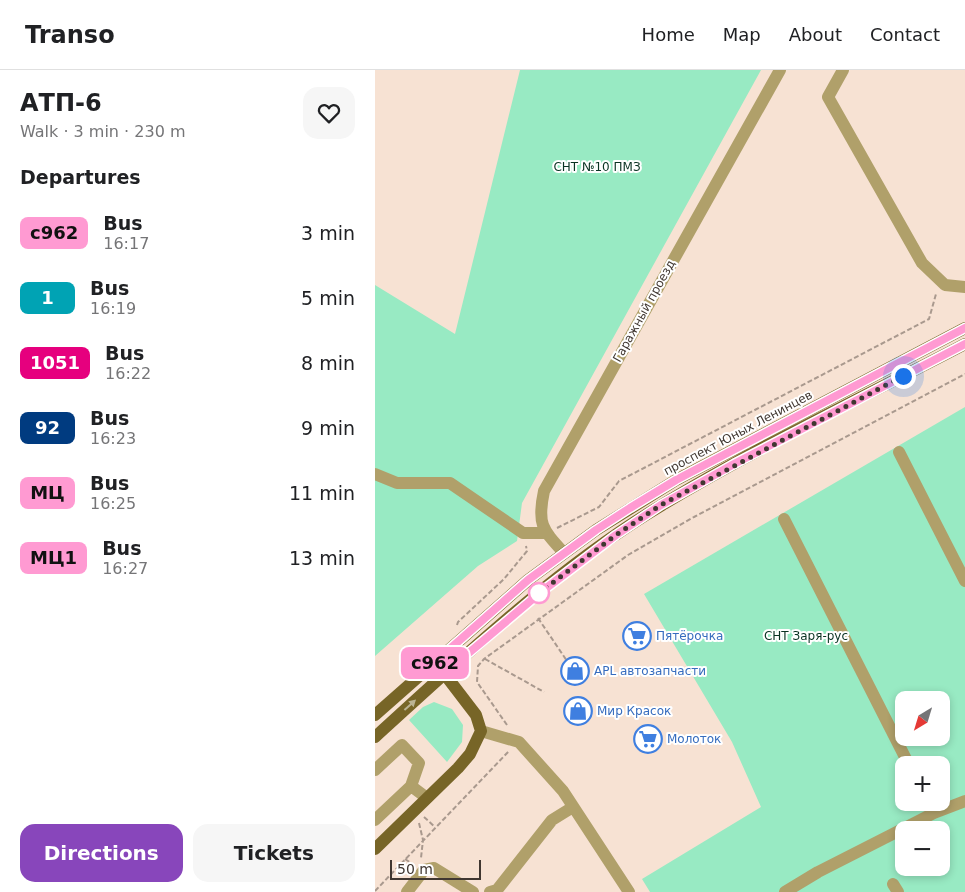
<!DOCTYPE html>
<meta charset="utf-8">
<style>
:root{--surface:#fff;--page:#f6f6f6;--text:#202124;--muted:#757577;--line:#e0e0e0;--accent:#8846bb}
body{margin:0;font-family:"DejaVu Sans",sans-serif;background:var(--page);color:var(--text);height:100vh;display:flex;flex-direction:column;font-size:19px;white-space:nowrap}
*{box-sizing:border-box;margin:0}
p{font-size:16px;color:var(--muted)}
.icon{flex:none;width:28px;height:28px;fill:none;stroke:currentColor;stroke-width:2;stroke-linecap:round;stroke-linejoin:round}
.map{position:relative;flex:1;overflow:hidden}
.sheet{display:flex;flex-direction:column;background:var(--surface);width:375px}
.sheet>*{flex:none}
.badge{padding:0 10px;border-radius:8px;font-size:18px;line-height:32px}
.needle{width:32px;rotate:218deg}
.controls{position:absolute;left:520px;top:621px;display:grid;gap:10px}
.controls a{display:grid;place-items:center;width:55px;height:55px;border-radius:10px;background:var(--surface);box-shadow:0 2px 8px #0003;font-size:25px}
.scale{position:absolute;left:15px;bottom:12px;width:91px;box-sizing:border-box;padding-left:5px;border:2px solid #403731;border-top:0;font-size:14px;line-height:18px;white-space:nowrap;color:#403731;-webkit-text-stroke:4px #fff;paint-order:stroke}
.you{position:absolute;width:25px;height:25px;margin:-12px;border:4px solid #fff;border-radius:50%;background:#1a73e8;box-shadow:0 0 0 8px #1a73e833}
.map>.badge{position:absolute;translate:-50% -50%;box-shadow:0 0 0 2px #fff}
h2{padding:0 20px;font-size:19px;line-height:45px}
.round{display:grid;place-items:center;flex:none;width:52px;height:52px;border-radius:15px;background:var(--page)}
.overview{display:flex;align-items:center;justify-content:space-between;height:85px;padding:0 20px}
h1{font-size:24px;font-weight:700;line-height:38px}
.primary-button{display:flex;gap:10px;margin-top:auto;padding:10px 20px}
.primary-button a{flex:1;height:58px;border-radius:15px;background:var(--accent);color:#fff;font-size:20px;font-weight:700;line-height:58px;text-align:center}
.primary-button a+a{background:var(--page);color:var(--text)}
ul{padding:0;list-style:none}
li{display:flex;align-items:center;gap:15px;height:65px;padding:0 20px}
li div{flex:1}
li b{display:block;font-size:19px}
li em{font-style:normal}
li .badge{min-width:55px;font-weight:700;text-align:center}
header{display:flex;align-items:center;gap:30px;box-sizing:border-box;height:70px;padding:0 25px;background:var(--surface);border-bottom:1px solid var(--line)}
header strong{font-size:24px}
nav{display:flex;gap:28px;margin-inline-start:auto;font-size:18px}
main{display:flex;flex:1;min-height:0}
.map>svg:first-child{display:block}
</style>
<header>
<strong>Transo</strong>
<nav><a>Home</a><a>Map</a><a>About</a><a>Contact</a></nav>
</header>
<main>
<section class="sheet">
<div class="overview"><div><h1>АТП-6</h1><p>Walk · 3 min · 230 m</p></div><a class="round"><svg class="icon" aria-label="heart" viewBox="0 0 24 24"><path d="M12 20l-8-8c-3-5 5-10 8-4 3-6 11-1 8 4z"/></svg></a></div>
<h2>Departures</h2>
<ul>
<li><span class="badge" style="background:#ff9ad2;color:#111">с962</span><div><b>Bus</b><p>16:17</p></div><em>3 min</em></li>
<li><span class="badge" style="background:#00a3b4;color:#fff">1</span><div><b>Bus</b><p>16:19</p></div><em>5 min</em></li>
<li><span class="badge" style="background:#e6007e;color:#fff">1051</span><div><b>Bus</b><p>16:22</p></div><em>8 min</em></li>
<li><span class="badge" style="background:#003b80;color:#fff">92</span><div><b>Bus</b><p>16:23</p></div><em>9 min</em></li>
<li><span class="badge" style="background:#ff9ad2;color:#111">МЦ</span><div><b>Bus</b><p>16:25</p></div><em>11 min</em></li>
<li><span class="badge" style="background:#ff9ad2;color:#111">МЦ1</span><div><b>Bus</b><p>16:27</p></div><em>13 min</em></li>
</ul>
<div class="primary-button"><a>Directions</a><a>Tickets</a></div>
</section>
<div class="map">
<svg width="590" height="822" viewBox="0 0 590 822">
<rect width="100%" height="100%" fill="#f7e2d3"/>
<!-- green -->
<path fill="#98eac3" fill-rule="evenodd" d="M145 0H386L147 433 142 471 103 496 0 586V215L80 264Z
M590 337V822H275L267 809 386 737 357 672 269 524ZM529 630H566V668H529ZM529 695H566V732H529ZM529 760H566V798H529Z
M59 632 77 639 88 655 87 672 72 692 34 650 48 637Z"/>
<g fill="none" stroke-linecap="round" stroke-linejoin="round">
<!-- path -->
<path stroke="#a9998e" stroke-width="2" stroke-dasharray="5 2.5" stroke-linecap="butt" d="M182 458 224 437 244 411 554 249 561 224
M163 548 192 591
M82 555 83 552 129 509 152 481 151 476
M110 589 169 622
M132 655 102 612 103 596 109 589 253 485 319 447 590 304
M49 747 60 757
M44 753 48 770 46 788
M30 789 36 793
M0 821 134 681"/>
<!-- minor -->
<path stroke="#b0a06a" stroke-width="12" d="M468 0 453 27 547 193 570 215 590 217
M524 382 590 511
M0 404 22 413H75L148 463H171
M409 449 534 695
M189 483C167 459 162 454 169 421L405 0
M106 661 144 672 188 721 254 822
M0 700 27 675 44 693 36 716
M553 732 559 743 590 731
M0 750 36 716 52 728
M518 814 523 822
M32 822 49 800 59 798 98 822
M115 822 122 820 177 750 198 737
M410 822 443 802 559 743"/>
<!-- major -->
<path stroke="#776527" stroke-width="12" d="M0 645 153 510 221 460 301 410 590 258
M0 667C88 587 184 496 287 435 384 376 489 327 590 274
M0 779 83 698 95 684 106 661 101 645 65 598"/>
</g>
<!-- one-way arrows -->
<defs><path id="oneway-solid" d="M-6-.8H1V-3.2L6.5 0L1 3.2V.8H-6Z" transform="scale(1.25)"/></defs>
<use fill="#bbb293" href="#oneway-solid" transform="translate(35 635) rotate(-42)"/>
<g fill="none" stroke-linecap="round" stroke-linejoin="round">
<defs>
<path id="line" d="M590 258 301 410 255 438 221 460 153 510 60 592 70 603 166 522 241 465 286 435 359 394 590 274"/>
</defs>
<!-- line casing -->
<use href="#line" stroke="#fff" stroke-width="11"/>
<!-- line -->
<use href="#line" stroke="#ff9ad2" stroke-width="8"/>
<!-- walk -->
<path stroke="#403731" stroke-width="5" stroke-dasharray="0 9" d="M164 523 241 465 286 435 528 306"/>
</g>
<!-- icons -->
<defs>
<symbol id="supermarket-ring" viewBox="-11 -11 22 22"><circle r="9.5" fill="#fff" stroke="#3f7fe0" stroke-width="1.5"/><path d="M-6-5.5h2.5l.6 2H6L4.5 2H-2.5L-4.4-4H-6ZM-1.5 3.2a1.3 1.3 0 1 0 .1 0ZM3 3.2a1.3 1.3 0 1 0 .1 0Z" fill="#3f7fe0"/></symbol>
<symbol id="shop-ring" viewBox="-11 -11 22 22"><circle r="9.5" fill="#fff" stroke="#3f7fe0" stroke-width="1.5"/><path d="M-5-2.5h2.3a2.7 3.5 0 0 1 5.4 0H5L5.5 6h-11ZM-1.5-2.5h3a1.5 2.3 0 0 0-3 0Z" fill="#3f7fe0"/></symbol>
</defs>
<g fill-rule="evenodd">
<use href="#supermarket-ring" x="246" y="550" width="32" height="32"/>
<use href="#shop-ring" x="184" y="585" width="32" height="32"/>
<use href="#shop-ring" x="187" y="625" width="32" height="32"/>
<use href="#supermarket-ring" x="257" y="653" width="32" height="32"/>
</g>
<!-- markers -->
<circle fill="#fff" stroke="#ff9ad2" stroke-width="2.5" cx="164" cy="523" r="10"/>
<g text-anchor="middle" stroke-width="4" stroke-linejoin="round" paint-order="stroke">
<!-- park labels -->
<g font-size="12" fill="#0a3323" stroke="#fff">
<text x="222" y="101">СНТ №10 ПМЗ</text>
<text x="431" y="570">СНТ Заря-рус</text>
</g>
<!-- street labels -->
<g font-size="12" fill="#403731" stroke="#fff">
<text transform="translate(269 241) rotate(-61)" y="4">Гаражный проезд</text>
<text transform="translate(363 363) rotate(-28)" y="4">проспект Юных Ленинцев</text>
</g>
<!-- shop labels -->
<g font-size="12" fill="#366cbe" stroke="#fff" text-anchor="start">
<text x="281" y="570">Пятёрочка</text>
<text x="219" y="605">APL автозапчасти</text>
<text x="222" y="645">Мир Красок</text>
<text x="292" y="673">Молоток</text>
</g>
</g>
</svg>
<div class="controls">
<a><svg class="needle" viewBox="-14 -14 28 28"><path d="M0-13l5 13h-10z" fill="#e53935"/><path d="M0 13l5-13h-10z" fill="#757577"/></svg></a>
<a>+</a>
<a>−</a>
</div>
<div class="scale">50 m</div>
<div class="you" style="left:528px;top:306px"></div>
<b class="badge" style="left:60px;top:593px;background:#ff9ad2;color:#111">с962</b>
</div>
</main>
